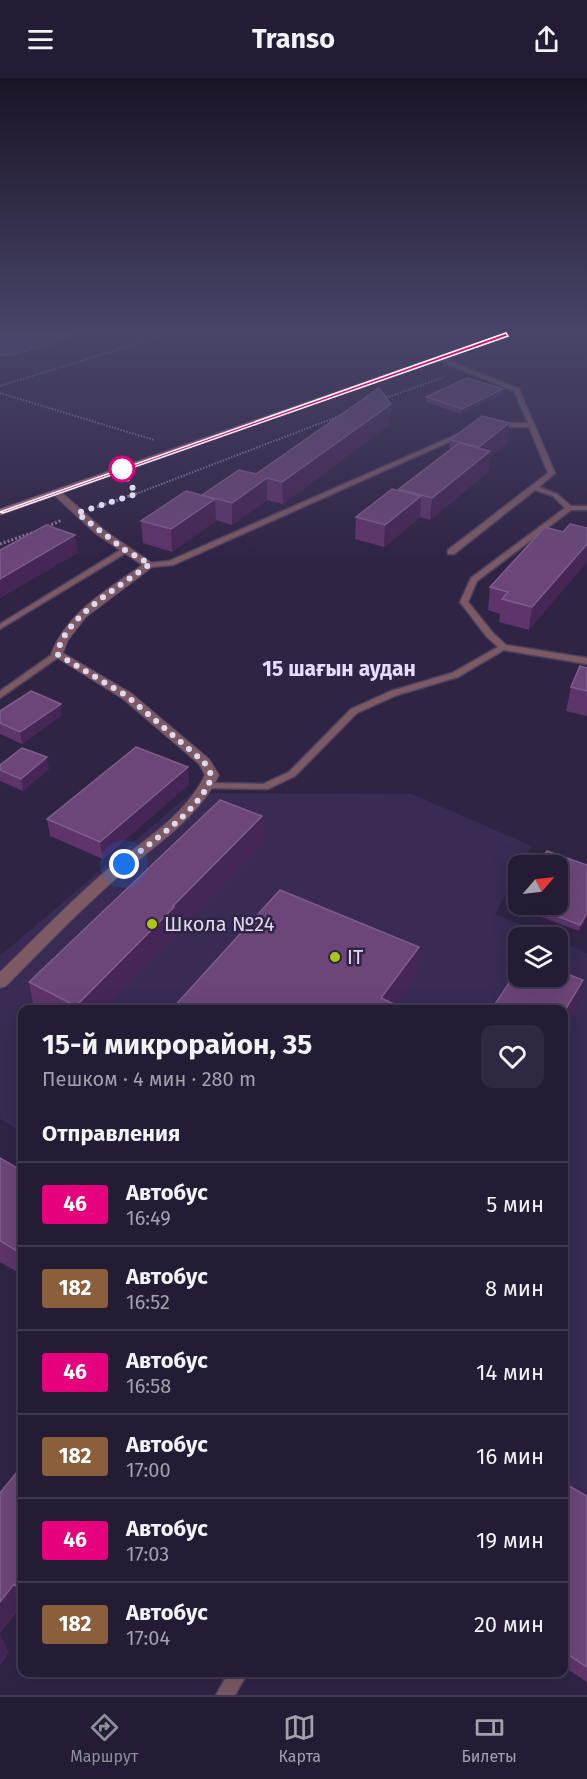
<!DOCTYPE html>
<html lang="ru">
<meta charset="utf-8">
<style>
:root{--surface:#241b34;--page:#302840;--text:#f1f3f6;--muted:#a3a1ac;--line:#41394f;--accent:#8c9099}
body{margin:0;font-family:"Fira Sans",sans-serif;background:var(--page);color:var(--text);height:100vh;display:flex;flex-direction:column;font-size:22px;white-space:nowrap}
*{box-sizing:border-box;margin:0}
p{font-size:20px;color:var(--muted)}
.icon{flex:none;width:33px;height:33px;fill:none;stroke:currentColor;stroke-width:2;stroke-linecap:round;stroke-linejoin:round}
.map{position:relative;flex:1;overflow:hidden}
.panel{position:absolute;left:18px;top:927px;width:550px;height:672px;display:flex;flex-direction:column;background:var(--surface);border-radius:12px;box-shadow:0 6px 24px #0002,0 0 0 2px var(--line)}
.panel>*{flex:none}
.badge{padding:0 12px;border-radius:4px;font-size:21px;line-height:39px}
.needle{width:39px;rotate:62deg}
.tools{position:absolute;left:508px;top:777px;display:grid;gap:12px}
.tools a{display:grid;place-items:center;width:60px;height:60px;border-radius:12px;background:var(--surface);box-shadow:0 6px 24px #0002,0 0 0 2px var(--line);font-size:30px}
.you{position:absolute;width:30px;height:30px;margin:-15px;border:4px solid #fff;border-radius:50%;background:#1a73e8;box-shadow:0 0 0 9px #1a73e833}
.map>.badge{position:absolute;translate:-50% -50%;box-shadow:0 0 0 3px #fff}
h2{padding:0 24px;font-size:22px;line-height:54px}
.round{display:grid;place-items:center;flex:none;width:63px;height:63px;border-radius:12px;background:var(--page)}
.summary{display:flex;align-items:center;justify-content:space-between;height:102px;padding:0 24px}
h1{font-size:28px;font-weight:700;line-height:45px}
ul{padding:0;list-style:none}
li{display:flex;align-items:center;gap:18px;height:84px;padding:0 24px;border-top:2px solid var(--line)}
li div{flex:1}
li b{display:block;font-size:22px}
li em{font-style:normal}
li .badge{min-width:66px;font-weight:700;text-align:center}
header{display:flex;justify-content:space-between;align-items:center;height:78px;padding:0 24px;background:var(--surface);font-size:27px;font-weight:700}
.menu{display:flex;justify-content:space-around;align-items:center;height:84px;border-top:2px solid var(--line);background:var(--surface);font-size:16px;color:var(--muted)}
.menu a{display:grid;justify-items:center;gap:3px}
.menu .selected{color:var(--accent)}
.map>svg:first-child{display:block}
</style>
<header><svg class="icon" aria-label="menu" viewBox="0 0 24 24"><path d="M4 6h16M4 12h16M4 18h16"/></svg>Transo<svg class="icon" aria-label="share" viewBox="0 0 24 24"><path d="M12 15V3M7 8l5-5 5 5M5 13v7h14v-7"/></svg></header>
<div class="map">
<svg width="587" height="1617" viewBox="0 0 587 1617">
<rect width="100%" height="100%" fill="#302445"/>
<!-- built -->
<path fill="#392b53" d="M191 715 412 716 532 768 521 787 519 788V792L495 836 550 859 519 860V898H558V863L587 875V1416L564 1403V932H22V1054L0 1041V878Z"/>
<!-- water -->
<path fill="#513879" stroke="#7c689c" stroke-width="1.5" d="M0 257H76L13 277H0Z"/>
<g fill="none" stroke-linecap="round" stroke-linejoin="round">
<defs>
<path id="lane" d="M438 280H442L519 311 555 395 539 409 557 416 571 428H587V432H571L477 503 468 524 493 555 506 567 587 580V586L504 572 458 599 397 617 357 635 295 698 268 711 205 710 203 708 205 706 208 705 263 706 289 694 351 631 391 613 452 595 498 569 487 559 460 524 471 500 565 430 553 418 535 412 454 476H448V472L548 395 529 349H496L493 347 496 345H528L514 313 438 282Z
M467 352 469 353V355L173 487 150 489 146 487 150 485 169 483Z
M122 471 129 473 0 551V546Z
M57 573 61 576 60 578 0 620V613Z
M229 1594H248L235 1617H216Z"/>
<path id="street" d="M53 412H59L104 452 155 487 86 539 68 562 63 575 131 615 209 681 219 697C196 745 148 771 110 806 74 838 40 874 6 908L0 910V894C33 862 65 829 100 798 136 766 183 742 205 697L199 686 123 621 51 576C67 534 107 512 142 487L96 456 53 416Z"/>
<path id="secondary" d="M498 257H510L0 437V431Z"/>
</defs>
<!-- lane casing -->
<use href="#lane" stroke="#4c4160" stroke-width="3"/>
<!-- street casing -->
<use href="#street" stroke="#4c4160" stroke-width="2"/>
<!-- secondary casing -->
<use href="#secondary" stroke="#4c4160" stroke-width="2"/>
<!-- path-far1 -->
<path stroke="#867d98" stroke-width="2" stroke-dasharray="1.5 1.5" stroke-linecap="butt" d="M0 308 164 257
M0 315 154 362
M383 321 444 299
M133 417 342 337"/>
<!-- path -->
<path stroke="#867d98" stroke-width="3" stroke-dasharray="2 2" stroke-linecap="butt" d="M97 429 138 415
M44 450 62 442
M0 466 34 454"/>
<!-- lane -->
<use href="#lane" fill="#7c5963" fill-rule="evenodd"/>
<!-- street -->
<use href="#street" fill="#7c5963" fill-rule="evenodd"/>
<!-- secondary -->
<use href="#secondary" fill="#a87183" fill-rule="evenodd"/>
</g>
<!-- wall -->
<path fill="#5f346b" d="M503 311 502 316 461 336 426 324V319Z
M390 346 283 426 267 422 232 447 216 442 172 474 143 465 141 443 256 396Z
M450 362 507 365 490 379 488 394 430 442 420 439 384 469 355 461 356 439 399 413V411L449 373Z
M545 449 529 552 499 544 500 536 488 532 490 509Z
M587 590V638L566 633 571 609Z
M0 633 62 637 22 666 0 656Z
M0 687 49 691 23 713 0 703Z
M189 706 103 781 50 758 47 741Z
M262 738 263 764 177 853V855L102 932H37L34 930 29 904Z
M519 814V826H558L587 839 579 853 512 828 513 822Z
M0 1080 22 1093V1197L0 1184Z
M22 1398V1527L0 1555Z
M564 1405 587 1418V1604L564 1589Z"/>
<!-- shaded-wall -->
<path fill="#462656" d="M503 311 502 316 461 336 462 331Z
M391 326 390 346 283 426 282 404Z
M509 345 507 365 490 379 488 394 430 442 432 420 477 383 479 369Z
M267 400V422L232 447V425Z
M421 418 420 440 384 469 385 447Z
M215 421 216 443 172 474 171 451Z
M75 457 78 475 0 520V501Z
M587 466V484L529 552 532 529Z
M61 626 62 637 22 666 20 654Z
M47 679 49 691 23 713 21 701Z
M188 689 189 706 103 781 100 764Z
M262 738 263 764 177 853V855L102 932H77L76 928 173 828Z
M587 835V839L579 853 580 847Z
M419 869 417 895 390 932 381 920Z
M583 902 577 928 564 950V934Z
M14 1506 22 1526 0 1555V1524Z
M0 1556 9 1575 0 1587Z"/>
<!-- building -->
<path fill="#6c4679" stroke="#7e5d8c" stroke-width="1.5" d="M467 300 503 311 462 331 426 319Z
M379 310 391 326 282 404 267 400 232 425 202 417 239 392 256 396Z
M482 338 509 345 479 369 450 362Z
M459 365 490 373 432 420 399 411Z
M392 411 421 418 385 447 356 439Z
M186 413 215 421 171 451 141 443Z
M570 446 587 450V466L532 529 502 521 508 514 490 509 545 449 563 454Z
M46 447 75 457 0 501V472Z
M580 588 587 590V613L571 609Z
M31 613 61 626 20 654 0 645V633Z
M136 669 188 689 100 764 47 741Z
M22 670 47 679 21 701 0 692V687Z
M220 722 262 738 173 828 174 829 76 928 29 904Z
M547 773 587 787V835L580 847 526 826H558V788H537Z
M280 812 419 869 381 920 407 932H171Z
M519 814V824L513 822Z
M519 890V898H558V892L583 902 564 934V932H491Z
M0 1080 22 1093V1176L0 1163Z
M17 1394 22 1398V1513L14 1506 0 1524V1415Z
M564 1405 587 1418V1589L564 1574Z"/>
<!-- sky -->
<linearGradient id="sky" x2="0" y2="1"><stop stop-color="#1a1426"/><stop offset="0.53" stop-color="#484568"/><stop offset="1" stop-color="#484568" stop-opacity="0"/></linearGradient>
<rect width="587" height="483" fill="url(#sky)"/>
<!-- line -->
<path fill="#e6007e" stroke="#fff" stroke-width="1.5" d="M506 255 508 258 3 435 0 434Z"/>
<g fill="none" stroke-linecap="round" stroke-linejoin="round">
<!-- walk -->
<path stroke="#dfd9ef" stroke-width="6" stroke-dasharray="0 10.8" d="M122 391 136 416 77 435 125 472 150 486C120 509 65 538 57 576L127 618 204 684 212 698C200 733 153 762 124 786"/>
</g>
<!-- markers -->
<circle fill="#fff" stroke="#e6007e" stroke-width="3" cx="122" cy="391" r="12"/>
<g fill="#abc614" stroke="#302445" stroke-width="2">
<circle cx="152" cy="846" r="6"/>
<circle cx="335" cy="879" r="6"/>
</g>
<g text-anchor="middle" stroke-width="5" stroke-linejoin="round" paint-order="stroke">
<!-- poi labels -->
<g font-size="20" fill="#dfd9ef" stroke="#302445" text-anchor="start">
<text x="164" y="853">Школа №24</text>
<text x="347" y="886">IT</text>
</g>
<!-- neighbourhood labels -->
<g font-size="21" font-weight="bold" fill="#e6dcfe" stroke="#302445">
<text x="339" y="598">15 шағын аудан</text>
</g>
</g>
</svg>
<div class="tools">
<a><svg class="needle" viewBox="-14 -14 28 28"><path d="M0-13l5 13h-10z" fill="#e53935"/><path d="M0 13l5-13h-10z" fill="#a3a1ac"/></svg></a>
<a><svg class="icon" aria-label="layers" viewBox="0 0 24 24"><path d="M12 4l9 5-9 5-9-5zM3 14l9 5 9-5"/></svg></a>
</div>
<div class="you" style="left:124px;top:786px"></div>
<section class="panel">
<div class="summary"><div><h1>15-й микрорайон, 35</h1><p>Пешком · 4 мин · 280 m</p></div><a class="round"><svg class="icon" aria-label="heart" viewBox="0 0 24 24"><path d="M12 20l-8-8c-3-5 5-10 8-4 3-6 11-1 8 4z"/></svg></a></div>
<h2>Отправления</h2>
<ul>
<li><span class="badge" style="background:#e6007e;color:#fff">46</span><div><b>Автобус</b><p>16:49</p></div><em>5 мин</em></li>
<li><span class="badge" style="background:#8b5e3c;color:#fff">182</span><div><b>Автобус</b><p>16:52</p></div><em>8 мин</em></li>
<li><span class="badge" style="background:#e6007e;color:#fff">46</span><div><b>Автобус</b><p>16:58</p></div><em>14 мин</em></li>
<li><span class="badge" style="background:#8b5e3c;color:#fff">182</span><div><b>Автобус</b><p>17:00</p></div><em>16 мин</em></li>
<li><span class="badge" style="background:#e6007e;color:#fff">46</span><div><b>Автобус</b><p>17:03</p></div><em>19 мин</em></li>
<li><span class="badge" style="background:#8b5e3c;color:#fff">182</span><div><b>Автобус</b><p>17:04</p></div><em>20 мин</em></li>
</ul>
</section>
</div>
<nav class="menu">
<a class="selected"><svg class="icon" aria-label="directions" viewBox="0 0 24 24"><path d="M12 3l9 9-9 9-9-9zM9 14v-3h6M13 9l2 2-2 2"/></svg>Маршрут</a>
<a><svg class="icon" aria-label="map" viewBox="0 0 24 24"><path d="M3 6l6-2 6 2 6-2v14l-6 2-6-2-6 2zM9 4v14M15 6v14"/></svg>Карта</a>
<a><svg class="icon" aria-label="tickets" viewBox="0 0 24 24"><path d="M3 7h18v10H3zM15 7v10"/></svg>Билеты</a>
</nav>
